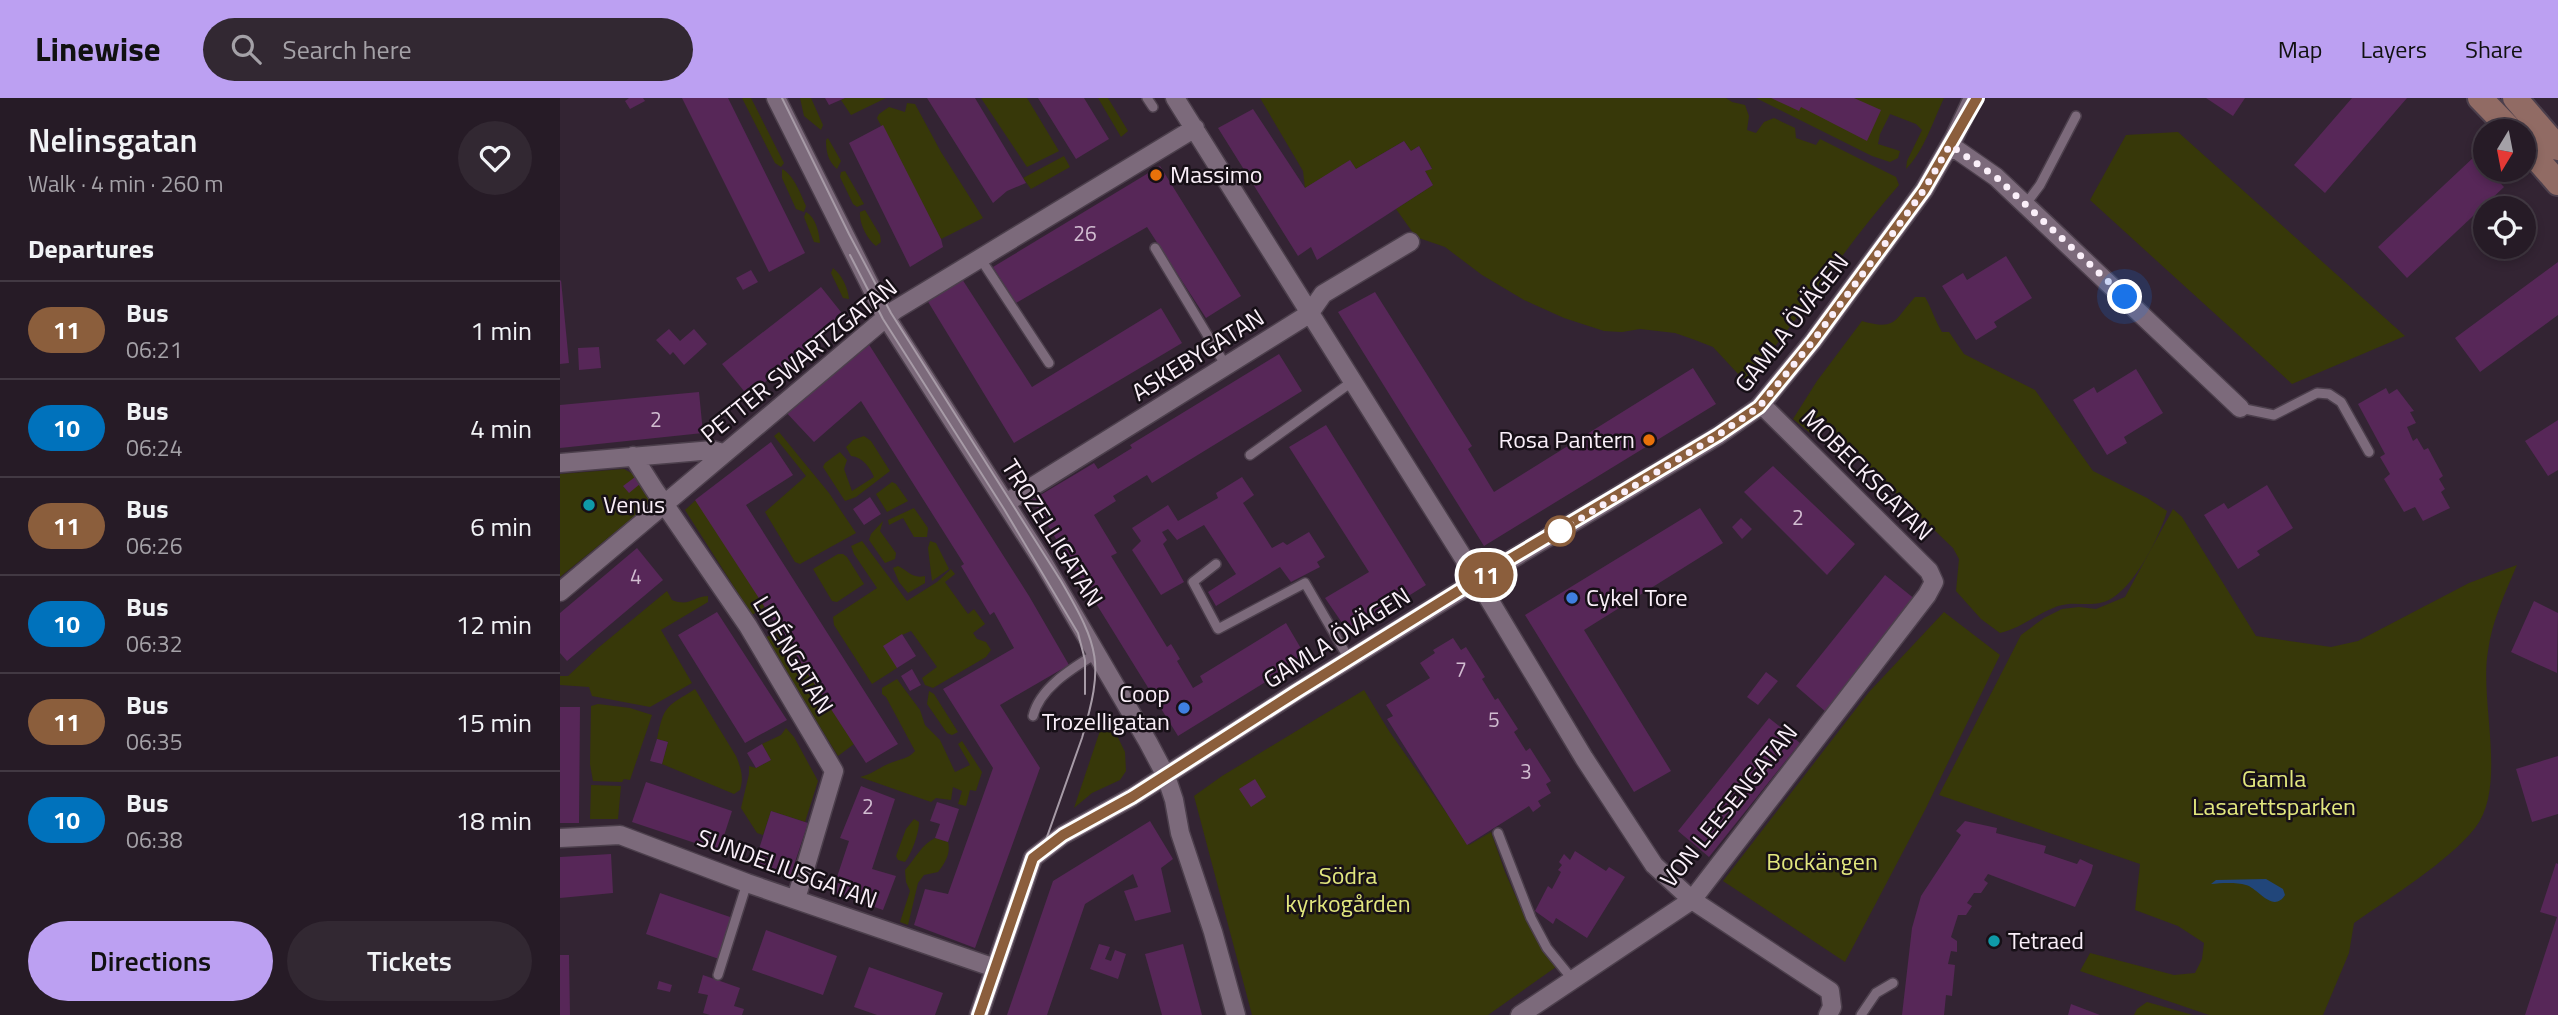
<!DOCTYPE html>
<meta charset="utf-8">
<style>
:root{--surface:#261b26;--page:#322832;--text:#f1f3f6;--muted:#a4a1a7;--line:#423943;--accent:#bca0f2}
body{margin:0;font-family:"Titillium Web",sans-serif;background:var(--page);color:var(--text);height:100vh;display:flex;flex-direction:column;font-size:26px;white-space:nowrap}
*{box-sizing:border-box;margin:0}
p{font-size:23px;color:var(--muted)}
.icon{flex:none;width:38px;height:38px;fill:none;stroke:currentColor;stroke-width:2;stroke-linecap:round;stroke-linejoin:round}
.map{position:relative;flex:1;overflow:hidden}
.sheet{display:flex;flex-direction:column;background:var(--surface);width:560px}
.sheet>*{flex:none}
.badge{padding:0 14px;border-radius:23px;font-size:24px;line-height:46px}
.needle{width:46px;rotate:190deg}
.tools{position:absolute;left:1913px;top:21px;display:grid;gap:14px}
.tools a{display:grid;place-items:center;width:63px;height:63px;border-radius:50%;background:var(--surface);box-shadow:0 4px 10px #0003,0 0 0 2px var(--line);font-size:35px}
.you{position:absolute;width:35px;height:35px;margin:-18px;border:5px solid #fff;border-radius:50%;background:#1a73e8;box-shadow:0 0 0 10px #1a73e833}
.map>.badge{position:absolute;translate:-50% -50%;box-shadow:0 0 0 4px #fff}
h2{padding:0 28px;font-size:26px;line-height:63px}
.round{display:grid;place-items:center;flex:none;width:74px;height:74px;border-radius:37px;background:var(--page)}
.summary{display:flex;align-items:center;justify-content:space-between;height:119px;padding:0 28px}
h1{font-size:33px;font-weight:600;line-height:52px}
.cta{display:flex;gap:14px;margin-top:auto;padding:14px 28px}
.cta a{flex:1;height:80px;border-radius:42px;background:var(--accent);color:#111;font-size:28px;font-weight:600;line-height:80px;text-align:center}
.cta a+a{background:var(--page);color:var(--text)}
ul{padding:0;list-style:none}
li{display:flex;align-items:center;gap:21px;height:98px;padding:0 28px;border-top:2px solid var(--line)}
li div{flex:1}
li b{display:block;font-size:26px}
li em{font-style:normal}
li .badge{min-width:77px;font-weight:700;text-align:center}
header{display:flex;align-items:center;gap:42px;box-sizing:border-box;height:98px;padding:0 35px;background:var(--accent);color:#111}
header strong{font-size:33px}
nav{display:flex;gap:38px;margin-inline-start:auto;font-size:24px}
.search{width:490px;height:63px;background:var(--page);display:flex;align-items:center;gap:18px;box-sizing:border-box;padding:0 24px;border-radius:38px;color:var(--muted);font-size:26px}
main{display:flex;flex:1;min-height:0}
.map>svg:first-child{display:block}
</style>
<header>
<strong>Linewise</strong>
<div class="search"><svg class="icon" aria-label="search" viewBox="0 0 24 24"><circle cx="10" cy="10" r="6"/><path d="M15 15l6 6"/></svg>Search here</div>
<nav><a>Map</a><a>Layers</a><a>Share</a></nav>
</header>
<main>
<section class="sheet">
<div class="summary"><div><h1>Nelinsgatan</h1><p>Walk · 4 min · 260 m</p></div><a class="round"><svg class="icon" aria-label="heart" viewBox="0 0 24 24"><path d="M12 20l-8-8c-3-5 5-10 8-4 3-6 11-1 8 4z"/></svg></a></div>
<h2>Departures</h2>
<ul>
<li><span class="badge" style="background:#8b5e3c;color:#fff">11</span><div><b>Bus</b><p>06:21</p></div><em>1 min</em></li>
<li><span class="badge" style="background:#0072bc;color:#fff">10</span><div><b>Bus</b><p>06:24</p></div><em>4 min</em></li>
<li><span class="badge" style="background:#8b5e3c;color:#fff">11</span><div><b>Bus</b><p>06:26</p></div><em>6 min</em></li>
<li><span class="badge" style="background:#0072bc;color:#fff">10</span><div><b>Bus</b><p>06:32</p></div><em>12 min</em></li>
<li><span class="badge" style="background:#8b5e3c;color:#fff">11</span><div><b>Bus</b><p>06:35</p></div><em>15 min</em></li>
<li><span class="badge" style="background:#0072bc;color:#fff">10</span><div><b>Bus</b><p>06:38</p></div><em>18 min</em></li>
</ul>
<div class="cta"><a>Directions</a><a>Tickets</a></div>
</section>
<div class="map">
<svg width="1998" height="917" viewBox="0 0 1998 917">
<rect width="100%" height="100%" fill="#332433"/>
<!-- green -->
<path fill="#373809" d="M182 0H191L224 65 221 69 215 65Z
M240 0H251L263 27 261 32 244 18Z
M285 0H326L291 17 281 2Z
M421 0H467L499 53 467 69Z
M538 0H548L568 33 561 39Z
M700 0H1166L1172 4 1185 7 1189 18 1187 32 1196 35 1204 24 1214 20 1235 30 1236 40 1256 47 1260 41 1336 79 1339 87C1286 147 1243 216 1192 277L1186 281 1180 278 1153 249 1135 242 1115 235 1080 231 1062 234 1044 233 1004 220 964 202 922 177 885 149 856 139 836 111 873 87 865 73 872 70 859 48 851 53 844 43 796 71 790 63 745 90 743 73Z
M1196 0H1384C1373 23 1364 53 1346 71L1347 63 1362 32 1356 26 1330 16 1320 36 1318 46 1340 53 1338 60 1330 64 1312 58Z
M347 5 355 6 381 54 423 120 381 141 317 20 319 16 329 9 345 14Z
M1618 34 1845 238 1732 286 1530 102 1566 37Z
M268 40 281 63 277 71C268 63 266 54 266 42Z
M504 58 510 69 471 91 463 80Z
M222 71C234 77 241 97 246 108L244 114 236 111 222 80Z
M285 73 304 106 297 109 293 106 280 79 281 74Z
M305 112 320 137 321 144 316 148C307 141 299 125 300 114Z
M246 114C256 120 259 134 260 145L254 144 244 119Z
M273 170C282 177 288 190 289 201L283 200 271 175Z
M1355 199H1365C1372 211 1375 223 1382 234H1389L1404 256 1475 292 1533 373 1587 400 1607 413C1599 440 1570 500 1540 505 1525 508 1514 503 1498 508 1478 515 1461 530 1440 535L1421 521 1396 493 1399 461 1393 450 1265 327 1250 335 1233 321 1257 283 1302 223C1337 233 1334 222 1355 199Z
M219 334 269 395 296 435 240 466 235 464 205 414 246 378 214 338Z
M304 338 311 343 330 373 296 399 285 403 263 369 265 365 280 354 287 362 284 371 292 393 314 379C310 370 303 359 291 358L286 349 293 342Z
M64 371 75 377 89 396 87 408 0 479V376Z
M332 384 336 386 348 403 327 414 316 396Z
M138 400 206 508 192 517 125 412Z
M354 410 368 430 367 439H354L343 420 329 427 328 422Z
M1613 411 1622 419 1696 538 1771 549 1798 543 1909 485 1957 467C1945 495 1932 523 1928 553 1919 603 1948 688 1915 730 1888 764 1831 799 1794 825L1789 855 1763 917H1649L1520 873 1530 855 1614 877 1635 875 1642 861 1644 845 1618 828 1575 812 1580 766 1379 697 1461 537 1484 520 1502 511 1519 509 1536 511 1565 499Z
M323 423 320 433 336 455 335 461 325 465 309 442 311 436Z
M302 443 347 503 377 484 391 471 395 476 385 484 408 516 414 511 425 526 413 535 417 541 426 544 431 552 426 559 373 590 365 587 362 580 377 569 351 533 342 537 337 570 312 586 274 527 273 519 317 490 294 456 291 448Z
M370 443 376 445 389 471 372 483 368 450Z
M278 456H283L287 459 304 486 277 504 272 503 253 471Z
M338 468C349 473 352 481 365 478V485L348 495 339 484 333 470Z
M107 493 112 502C130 509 132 499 148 498V504L101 532 132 585 90 609 32 598 29 589 0 587V578H8L38 550Z
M1384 514 1440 557 1366 710 1285 864 1163 783 1309 594Z
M220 531 294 646 278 658 205 540Z
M337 581 360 612 365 627 380 642 395 674 410 667 398 646 402 643 422 674 416 693 410 692 406 708 398 706 402 693 393 689 391 702 376 700 371 704 300 679C312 676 317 671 328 666 338 661 347 662 355 653L326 599 322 596V590Z
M135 591 176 658C181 670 184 679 180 692L174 696 102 666 108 644 97 641C104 606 107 609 135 591Z
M804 592 829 633 909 747 931 734 945 774 968 826 996 869 928 917H692L634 698 662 678Z
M369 593 374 596 398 634 392 637 387 635 367 606Z
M38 606 70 610 92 617 70 682 64 681 62 684 33 683 30 666 31 608Z
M546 615 565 654 566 673 560 682 532 695 514 710Z
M226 630 234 639 258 683 245 724 211 713 203 737 197 735 181 710 189 676V668L196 670 211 662 202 646 221 637Z
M31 687 61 688 58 721H30Z
M354 721 359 724C359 735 352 755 345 764L338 762 336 758 346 731Z
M375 740 388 744C391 755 385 765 378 774L364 777 358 785 348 827 340 824 350 793 346 784 345 772C355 761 362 746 375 740Z
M1587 904 1633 917H1574L1577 911Z"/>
<!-- water -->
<path fill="#21467a" d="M1706 781 1723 791 1725 797C1713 816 1698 790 1686 787 1676 784 1661 785 1651 786L1656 782Z"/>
<!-- building -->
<path fill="#572758" d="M69 0H83L85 3 70 11 65 3Z
M122 0H168L245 155 209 174Z
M265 0H285L269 7Z
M367 0H415L466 85 447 93 433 105Z
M478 0H524L549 41 516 61Z
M1211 0H1294L1321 12 1307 43 1241 9 1239 13Z
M1646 0H1685L1673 18Z
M1792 0H1847L1765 95 1734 67Z
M693 11 745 90 790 62 796 71 844 43 851 53 859 48 872 71 865 73 873 87 757 162 751 149 738 158 658 30Z
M323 27 381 141 383 149 350 169 289 45Z
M1915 58 1925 68V72H1928L1944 89 1847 180 1818 149Z
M600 68 681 198 646 220 587 129 456 205 433 169Z
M1446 158 1472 200 1434 224 1437 229 1416 242 1382 188 1403 175 1407 182Z
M1998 164V217L1920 274 1895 240Z
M191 172 198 184 183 192 176 180Z
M402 181 472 289 601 210 622 245 454 345 367 202Z
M1 182 9 265 0 266V183Z
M261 189 285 219 188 298 162 266Z
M815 194 912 348 908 351 934 394 1133 270 1156 306 924 448 778 214Z
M109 231 120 243 134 231 147 246 124 267 113 254 110 257 96 242Z
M308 245 469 498 509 567 440 607 480 670 415 850 354 827 365 791 388 796 433 670 383 591 454 550 434 514 430 517 401 468 404 466 301 303 254 344 223 311Z
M39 249 41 270 19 272 18 250Z
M719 256 742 293 592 385 587 377 553 398 556 403 534 417 557 455 551 458 607 549 611 546 620 561 617 563 633 590 643 584 640 578 726 525 746 559 618 638 472 402 534 365 538 371 572 350 570 347Z
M1576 271 1603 315 1564 339 1567 345 1547 357 1513 302 1534 289 1537 295Z
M1826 290 1829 296 1837 291 1854 313 1850 314 1856 325 1847 329 1853 343 1857 340 1864 352 1868 350 1883 378 1879 381 1885 391 1881 394 1890 410 1863 423 1855 409 1844 414 1824 381 1830 376 1820 359 1825 356 1798 306Z
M139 294 143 335 0 350V307Z
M1998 322V372L1988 378 1965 343Z
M766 327 866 487 789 535 765 500 809 474 729 349Z
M211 344 233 377 186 407 338 646 306 665 135 402Z
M1213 368 1295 446 1267 477 1184 394Z
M75 379 80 386 69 395 63 388Z
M682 379 694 397 683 405 712 450 723 444 727 447 749 434 765 459 757 464 760 469 731 484 720 469 656 508 648 494 676 476 644 427 617 442 608 431 602 434 607 442 603 446 624 484 601 497 572 452 581 443 572 430 608 407 618 423 658 400 656 395Z
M1707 387 1733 430 1697 453 1700 457 1678 471 1644 417 1664 405 1668 411Z
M310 399 321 416 304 427 293 411Z
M1140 410 1163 445 1024 532 1111 673 1074 694 965 517Z
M1181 420 1192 431 1182 441 1172 429Z
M77 450 103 482 7 563 0 555V515Z
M1325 477 1356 502 1266 614 1236 588Z
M1974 503 1998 515 1997 575 1951 554Z
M157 514 227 622 185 645 118 537Z
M342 536 356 558 337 570 323 548Z
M893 540 901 552 906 549 925 579 922 581 935 602 938 600 958 631 954 634 966 653 970 650 991 683 986 686 991 695 978 703 981 708 973 714 969 708 907 747 827 621 833 618 826 607 870 580 860 565 875 555 873 552Z
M352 571 361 587 350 593 341 578Z
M1206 574 1218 583 1198 607 1187 599Z
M0 609H20L19 725H0Z
M1209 620 1240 645 1149 759 1118 733Z
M97 641 108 644 102 666 90 663Z
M202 646 211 662 196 670 187 655Z
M1998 658V716L1972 724 1956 671Z
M695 681 706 699 691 709 679 691Z
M86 684 172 713 159 753 72 724Z
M301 688 335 701 312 771 336 778 323 812 272 794 289 743 280 740Z
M377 704 399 711 388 744 375 740 380 726 370 723Z
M211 713 248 725 230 779 194 767Z
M590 723 613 761 601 770 611 814 575 823 564 793 578 789 573 776 525 806 487 917H447L493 783Z
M1405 723 1437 730 1436 735 1486 748 1484 755 1517 766 1520 761 1533 767 1531 775 1515 809 1428 776 1424 782 1428 785 1421 795H1414L1407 805 1412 808 1406 817H1398L1391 839 1397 843V854L1391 853 1388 866 1395 867 1392 898 1386 897 1384 917H1342L1352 830 1361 798 1401 737 1396 733Z
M1015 753 1046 773 1049 769 1065 779 1027 840 996 820 993 826 975 813 988 788 992 791 1001 774 998 772 1002 767 999 764 1004 756 1010 762Z
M51 756 53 795 0 800V759Z
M1996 765 1998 766V917H1965L1997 819 1980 814Z
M100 795 173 820 159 861 86 836Z
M206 832 277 858 263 897 192 872Z
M539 846 550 849 545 861 551 863 555 852 566 856 558 881 530 871Z
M623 846 642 917H602L585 856Z
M0 857H9L10 917H0Z
M309 869 383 895 375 917H317L294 909Z
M143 877 180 890 174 908 184 911 182 917H150L143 915 148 897 138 895Z
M99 883 112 887 110 894 97 891Z
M1511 906 1540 917H1508Z"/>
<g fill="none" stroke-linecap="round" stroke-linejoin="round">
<defs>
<path id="service" d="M587 0 593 9
M1465 107 1480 87 1516 18
M595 150 666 268
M420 160 489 265
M1680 310 1714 317 1757 295 1769 296 1781 304 1809 354
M690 357 793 283
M656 466 633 484 658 531 745 485 789 561
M473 618C480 589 513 570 537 555
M938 735 971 820 987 850 1013 882
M158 877 187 785
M1301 917 1316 895 1333 885"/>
<path id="minor" d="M216 0 326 219 483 464 588 644 606 678 614 702 620 735 653 834 676 917
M615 0 918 483 1024 660 1094 767 1132 802 1270 893 1272 909 1268 917
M1390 47 1436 79 1680 310
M73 358 94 391 188 528 274 673 236 801
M0 365 153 352 163 355
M446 405 749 216 763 196 850 144
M0 494 335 212 635 30
M0 740 60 737 187 785 435 870
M419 917 473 760 503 737 572 699 736 594 945 465 1159 337 1199 309 1253 243 1364 92 1394 40 1413 0
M960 917 1132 802 1367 497 1374 484 1369 473 1202 307"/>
<path id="secondary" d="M1920 0 1952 33
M1955 0 1998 50
M1964 46 1998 85"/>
</defs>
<!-- service casing -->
<use href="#service" stroke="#4c3f4c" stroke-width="12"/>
<!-- minor casing -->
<use href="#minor" stroke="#4c3f4c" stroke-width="21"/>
<!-- secondary casing -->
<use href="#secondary" stroke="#4c3f4c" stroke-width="28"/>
<!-- service -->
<use href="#service" stroke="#7c6a7b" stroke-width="9"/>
<!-- minor -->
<use href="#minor" stroke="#7c6a7b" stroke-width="18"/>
<!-- secondary -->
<use href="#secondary" stroke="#916b64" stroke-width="24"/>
<!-- tram -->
<path stroke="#a79ba7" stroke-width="2" d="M222 0 289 136 331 215 501 483C540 550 544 565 522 640L424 917
M290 157 323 221 444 411 518 535 525 562V596"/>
</g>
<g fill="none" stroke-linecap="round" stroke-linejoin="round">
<defs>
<path id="line" d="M419 917 473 760 503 737 572 699 736 594 945 464 1158 337 1199 309 1253 243 1364 92 1417 0"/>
</defs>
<!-- line casing -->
<use href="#line" stroke="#fff" stroke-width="16"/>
<!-- line -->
<use href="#line" stroke="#8b5e3c" stroke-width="10"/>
<!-- walk -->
<path stroke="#faeff9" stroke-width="7" stroke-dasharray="0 12.6" d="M1000 433 1158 337 1199 309 1253 243 1333 135 1364 92 1390 47 1436 79 1565 199"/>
</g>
<!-- markers -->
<g fill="#e8710a" stroke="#171017" stroke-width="2.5">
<circle cx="596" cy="77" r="7"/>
<circle cx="1089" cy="342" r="7"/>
</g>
<g fill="#0f9aa8" stroke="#171017" stroke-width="2.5">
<circle cx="29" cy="407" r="7"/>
<circle cx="1434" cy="843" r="7"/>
</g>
<circle fill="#fff" stroke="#8b5e3c" stroke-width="3.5" cx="1000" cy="433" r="14"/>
<g fill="#3f7fe0" stroke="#171017" stroke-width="2.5">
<circle cx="1012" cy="500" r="7"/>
<circle cx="624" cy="610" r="7"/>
</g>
<g text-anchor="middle" stroke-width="5" stroke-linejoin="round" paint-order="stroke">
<!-- number labels -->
<g font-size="21" fill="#d1bdd1">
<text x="525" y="143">26</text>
<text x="96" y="329">2</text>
<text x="1238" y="427">2</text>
<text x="76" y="486">4</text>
<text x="901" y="579">7</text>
<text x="934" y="629">5</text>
<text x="966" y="681">3</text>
<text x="308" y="716">2</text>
</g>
<!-- poi labels -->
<g font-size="24" fill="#faeff9" stroke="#171017" text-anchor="start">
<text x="610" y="85">Massimo</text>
<text x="1075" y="350" text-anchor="end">Rosa Pantern</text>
<text x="43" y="415">Venus</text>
<text x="1026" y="508">Cykel Tore</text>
<text x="610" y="604" text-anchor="end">Coop<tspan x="610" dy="28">Trozelligatan</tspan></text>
<text x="1448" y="851">Tetraed</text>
</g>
<!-- street labels -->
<g font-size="24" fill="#faeff9" stroke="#171017">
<text transform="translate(1232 225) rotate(-52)" y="8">GAMLA ÖVÄGEN</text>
<text transform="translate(638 257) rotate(-32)" y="8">ASKEBYGATAN</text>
<text transform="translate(239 263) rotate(-39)" y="8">PETTER SWARTZGATAN</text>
<text transform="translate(1307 377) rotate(45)" y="8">MOBECKSGATAN</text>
<text transform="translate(492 435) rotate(58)" y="8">TROZELLIGATAN</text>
<text transform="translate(777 540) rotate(-32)" y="8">GAMLA ÖVÄGEN</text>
<text transform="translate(233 557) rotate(59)" y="8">LIDÉNGATAN</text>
<text transform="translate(1169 708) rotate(-51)" y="8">VON LEESENGATAN</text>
<text transform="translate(227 771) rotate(20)" y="8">SUNDELIUSGATAN</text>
</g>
<!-- park labels -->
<g font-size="24" fill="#e2e77e" stroke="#171017">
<text x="1714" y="689">Gamla<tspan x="1714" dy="28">Lasarettsparken</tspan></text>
<text x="1262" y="772">Bockängen</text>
<text x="788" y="786">Södra<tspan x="788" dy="28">kyrkogården</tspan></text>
</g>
</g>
</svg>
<div class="tools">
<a><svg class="needle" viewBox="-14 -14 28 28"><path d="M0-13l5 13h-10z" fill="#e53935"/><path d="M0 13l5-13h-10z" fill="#a4a1a7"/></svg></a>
<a><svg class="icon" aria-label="locate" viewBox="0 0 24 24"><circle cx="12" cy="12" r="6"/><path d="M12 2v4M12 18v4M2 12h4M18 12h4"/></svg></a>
</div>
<div class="you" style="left:1565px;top:199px"></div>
<b class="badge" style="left:926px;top:477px;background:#8b5e3c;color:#fff">11</b>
</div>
</main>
